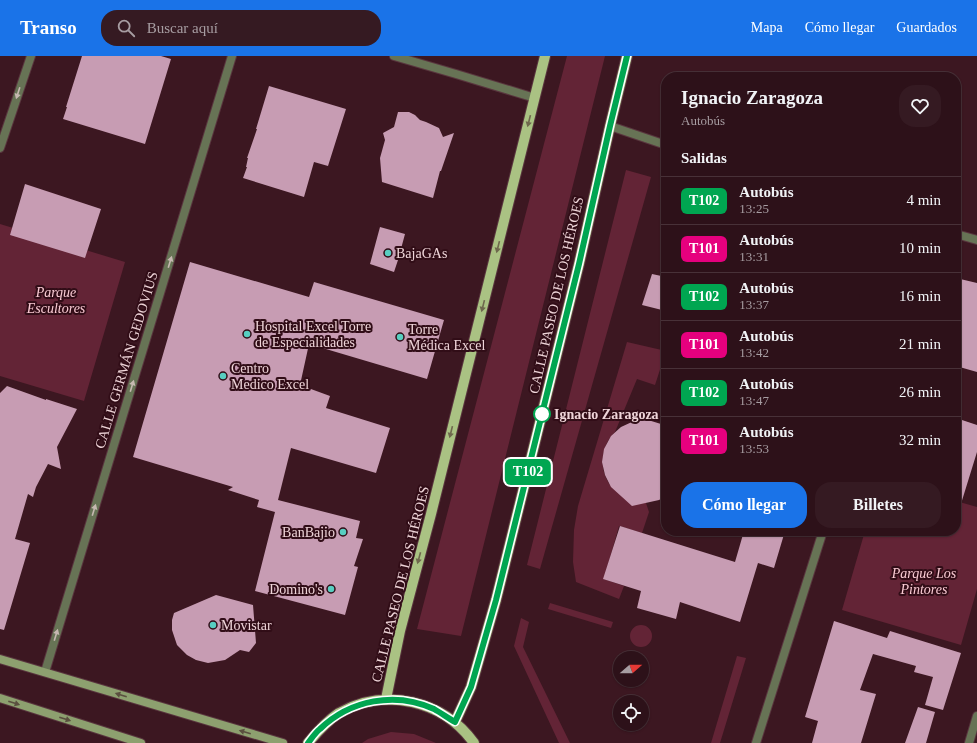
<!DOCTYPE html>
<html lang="es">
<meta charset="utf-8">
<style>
:root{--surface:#2d1119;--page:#351a22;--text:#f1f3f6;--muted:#a79da2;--line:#483138;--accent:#1a73e8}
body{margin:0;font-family:Georgia,serif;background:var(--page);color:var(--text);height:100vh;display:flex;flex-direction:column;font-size:15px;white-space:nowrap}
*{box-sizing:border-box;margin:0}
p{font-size:13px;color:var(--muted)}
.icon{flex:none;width:22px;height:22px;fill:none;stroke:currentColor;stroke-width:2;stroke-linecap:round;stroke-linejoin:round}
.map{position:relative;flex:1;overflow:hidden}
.details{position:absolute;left:661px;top:16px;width:300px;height:464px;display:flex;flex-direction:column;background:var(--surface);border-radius:16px;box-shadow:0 1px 3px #0004,0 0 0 1px var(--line)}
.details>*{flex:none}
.badge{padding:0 8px;border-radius:6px;font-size:14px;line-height:26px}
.needle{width:26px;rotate:70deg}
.buttons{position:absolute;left:613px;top:595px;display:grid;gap:8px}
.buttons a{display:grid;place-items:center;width:36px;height:36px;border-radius:50%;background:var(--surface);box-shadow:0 1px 3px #0004,0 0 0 1px var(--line);font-size:20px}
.map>.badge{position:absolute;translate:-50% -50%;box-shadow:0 0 0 2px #fff}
h2{padding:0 20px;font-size:15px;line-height:36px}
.round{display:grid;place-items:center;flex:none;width:42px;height:42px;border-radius:16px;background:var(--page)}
.headline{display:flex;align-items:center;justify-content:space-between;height:68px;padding:0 20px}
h1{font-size:19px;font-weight:700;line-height:30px}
.cta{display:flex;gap:8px;margin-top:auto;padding:8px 20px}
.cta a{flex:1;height:46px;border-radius:16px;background:var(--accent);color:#fff;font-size:16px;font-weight:700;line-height:46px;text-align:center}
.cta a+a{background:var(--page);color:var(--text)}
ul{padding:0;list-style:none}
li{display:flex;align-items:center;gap:12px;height:48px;padding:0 20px;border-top:1px solid var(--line)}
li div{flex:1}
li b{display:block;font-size:15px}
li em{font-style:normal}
li .badge{min-width:44px;font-weight:700;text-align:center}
header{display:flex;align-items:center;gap:24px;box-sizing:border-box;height:56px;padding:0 20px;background:var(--accent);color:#fff}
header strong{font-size:19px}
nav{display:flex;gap:22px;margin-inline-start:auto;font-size:14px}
.search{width:280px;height:36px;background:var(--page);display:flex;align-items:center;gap:10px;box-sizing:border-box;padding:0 14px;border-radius:16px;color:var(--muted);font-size:15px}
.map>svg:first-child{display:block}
</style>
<header>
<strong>Transo</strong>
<div class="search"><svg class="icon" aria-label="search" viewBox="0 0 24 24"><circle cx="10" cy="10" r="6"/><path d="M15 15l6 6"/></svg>Buscar aquí</div>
<nav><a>Mapa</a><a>Cómo llegar</a><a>Guardados</a></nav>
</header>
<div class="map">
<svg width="977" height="687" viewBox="0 0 977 687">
<rect width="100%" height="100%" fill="#3c1721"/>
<!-- green -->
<path fill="#632436" d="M567 0H605L461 580 417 573Z
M626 114 651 121 540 513 527 509Z
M0 168 125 206 84 345 0 320Z
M627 286 666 295 655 329 637 323 615 376C601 389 598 414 611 430 613 433 630 444 634 445 637 447 642 446 646 447L649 456 642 477 619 470 604 523 624 530 619 543 576 526 573 506 574 474 578 450Z
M956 445 977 451V533L961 589 842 554 865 475H956Z
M550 547 613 566 611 572 548 553Z
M521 562 529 566 523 591 570 687H559L514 590Z
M630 580a11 11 0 1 1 22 0a11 11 0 1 1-22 0Z
M737 600 746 602 720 687H711Z
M391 676 414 678 436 687H362L368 683Z"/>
<!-- building -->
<path fill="#c79cb3" d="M82 0H161L171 3 145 88 63 63 67 51H66Z
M269 30 346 53 328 110 314 106 304 141 243 122 247 111H246L248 102H247L257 73H256Z
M398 56H409L415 59 420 64 426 66 439 72 443 81 454 77 441 115H440L433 142 382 126 380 102 385 84 383 77 394 71Z
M25 128 101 153 85 202 10 179Z
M380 171 405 178 398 204 394 216 370 208Z
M190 206 309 241 314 226 444 264 427 323 309 288 300 329 330 340 326 352 390 372 376 417 291 392 278 444 360 465 356 482 363 483 354 510 358 511 345 559 255 535 275 456 257 451 259 444 228 434 233 431 133 401Z
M652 218 666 221V255L642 249Z
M956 222 977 227V316L956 310Z
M7 330 46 344V343L77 353 57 391 61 413 48 408 36 431 33 441 28 438 15 483 30 487 4 574 0 573V337Z
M956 362 977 369V396L960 451 956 450Z
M648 364 661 368 666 371V440L659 444 632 450 611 431 605 419 602 406 604 393 611 380 621 371 634 365Z
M620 470 735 506 744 475H785L774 512 758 507 740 566 680 546 676 563 637 552 641 535 603 523Z
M216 539 253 549 256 587 249 596 240 594 225 604 208 607 196 604 187 599 177 589 172 574V564L174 557Z
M834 565 887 582 890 575 961 597 943 654 925 649 933 621 914 616 916 610 873 598 860 634 876 638 861 687H812L818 665 805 661Z
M918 651 935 656 926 687H905Z"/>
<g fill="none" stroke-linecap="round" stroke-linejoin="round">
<defs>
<path id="minor" d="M0 92 31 0
M45 616 232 0
M756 687 823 475
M969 687 977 660"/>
<path id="tertiary" d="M394 0 456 18 535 42
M610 70 666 89
M956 178 977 184"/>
<path id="secondary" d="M0 603 283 687
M0 642 141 687"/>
<path id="primary" d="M386 643 400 575 431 458 545 0
M455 666 471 631 496 544 579 208 610 70 627 0
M308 687C317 676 327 665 339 657 385 631 443 644 474 687"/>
</defs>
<!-- minor casing -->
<use href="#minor" stroke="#59353e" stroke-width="10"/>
<!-- tertiary casing -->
<use href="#tertiary" stroke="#59353e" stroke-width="10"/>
<!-- secondary casing -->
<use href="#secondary" stroke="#59353e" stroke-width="10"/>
<!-- primary casing -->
<use href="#primary" stroke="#59353e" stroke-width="12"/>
<!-- minor -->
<use href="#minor" stroke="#677355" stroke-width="8"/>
<!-- tertiary -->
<use href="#tertiary" stroke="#677355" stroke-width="8"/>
<!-- secondary -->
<use href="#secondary" stroke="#8da06f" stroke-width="8"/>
<!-- primary -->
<use href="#primary" stroke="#aac283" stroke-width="10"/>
</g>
<!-- one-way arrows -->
<defs><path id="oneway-solid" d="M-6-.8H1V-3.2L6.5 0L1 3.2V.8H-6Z"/></defs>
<g fill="#c6b8b1">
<use href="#oneway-solid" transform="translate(18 37) rotate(108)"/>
<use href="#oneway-solid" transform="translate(170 206) rotate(-73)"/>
<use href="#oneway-solid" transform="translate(132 330) rotate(-73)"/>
<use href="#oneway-solid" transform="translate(94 454) rotate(-73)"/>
<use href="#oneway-solid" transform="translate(56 579) rotate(-73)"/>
</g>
<g fill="#6e684d">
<use href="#oneway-solid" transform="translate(529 65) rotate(104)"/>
<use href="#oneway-solid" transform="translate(498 191) rotate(104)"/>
<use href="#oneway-solid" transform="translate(483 250) rotate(104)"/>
<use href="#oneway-solid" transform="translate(451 376) rotate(104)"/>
<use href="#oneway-solid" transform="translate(419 502) rotate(105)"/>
</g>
<g fill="#5a4f3f">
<use href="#oneway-solid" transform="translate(121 639) rotate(-163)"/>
<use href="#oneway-solid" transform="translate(14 647) rotate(18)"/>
<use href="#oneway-solid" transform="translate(65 663) rotate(18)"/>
<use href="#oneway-solid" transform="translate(245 676) rotate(-164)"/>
</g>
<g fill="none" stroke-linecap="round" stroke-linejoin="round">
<defs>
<path id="line" d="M308 687C312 682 315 677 320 673 350 644 395 635 434 653 441 657 448 662 455 666L471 631 496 544 520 447 579 208 610 70 627 0"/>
</defs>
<!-- line casing -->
<use href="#line" stroke="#fff" stroke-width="9"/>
<!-- line -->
<use href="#line" stroke="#00a651" stroke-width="6"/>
</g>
<!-- markers -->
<g fill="#58cec1" stroke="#310d17" stroke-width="1.5">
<circle cx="388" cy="197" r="4"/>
<circle cx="247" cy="278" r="4"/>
<circle cx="400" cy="281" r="4"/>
<circle cx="223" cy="320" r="4"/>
<circle cx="343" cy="476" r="4"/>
<circle cx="331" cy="533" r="4"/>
<circle cx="213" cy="569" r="4"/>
</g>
<circle fill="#fff" stroke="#00a651" stroke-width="2" cx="542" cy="358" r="8"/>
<g text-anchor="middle" stroke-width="4" stroke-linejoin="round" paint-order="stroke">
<!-- poi labels -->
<g font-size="14" fill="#efd5d9" stroke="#310d17" text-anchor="start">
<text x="396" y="202">BajaGAs</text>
<text x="255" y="275">Hospital Excel Torre<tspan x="255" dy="16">de Especialidades</tspan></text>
<text x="408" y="278">Torre<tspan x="408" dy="16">Médica Excel</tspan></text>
<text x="231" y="317">Centro<tspan x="231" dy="16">Medico Excel</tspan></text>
<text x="335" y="481" text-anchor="end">BanBajio</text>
<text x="323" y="538" text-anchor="end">Domino's</text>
<text x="221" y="574">Movistar</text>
</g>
<!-- park labels -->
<g font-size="14" font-style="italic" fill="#facbd4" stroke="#310d17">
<text x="56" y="241">Parque<tspan x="56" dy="16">Escultores</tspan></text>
<text x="924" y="522">Parque Los<tspan x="924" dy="16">Pintores</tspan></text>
</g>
<!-- street labels -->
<g font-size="14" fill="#efd5d9" stroke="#310d17">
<text transform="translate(556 239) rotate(-77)" y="5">CALLE PASEO DE LOS HÉROES</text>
<text transform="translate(126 304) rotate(-73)" y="5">CALLE GERMÁN GEDOVIUS</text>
<text transform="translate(400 528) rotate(-76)" y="5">CALLE PASEO DE LOS HÉROES</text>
</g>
<!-- stop labels -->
<g font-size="14" font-weight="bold" fill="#efd5d9" stroke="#310d17" text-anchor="start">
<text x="554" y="363">Ignacio Zaragoza</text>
</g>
</g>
</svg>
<div class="buttons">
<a><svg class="needle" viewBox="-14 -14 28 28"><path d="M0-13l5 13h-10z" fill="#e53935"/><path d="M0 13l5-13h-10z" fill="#a79da2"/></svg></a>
<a><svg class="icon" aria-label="locate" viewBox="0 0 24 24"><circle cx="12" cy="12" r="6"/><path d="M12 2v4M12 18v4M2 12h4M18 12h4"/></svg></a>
</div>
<b class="badge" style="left:528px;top:416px;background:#00a651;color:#fff">T102</b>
<section class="details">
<div class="headline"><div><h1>Ignacio Zaragoza</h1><p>Autobús</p></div><a class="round"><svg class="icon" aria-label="heart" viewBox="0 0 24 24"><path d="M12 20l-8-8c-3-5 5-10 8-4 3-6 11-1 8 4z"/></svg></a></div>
<h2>Salidas</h2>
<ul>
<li><span class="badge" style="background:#00a651;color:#fff">T102</span><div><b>Autobús</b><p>13:25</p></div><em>4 min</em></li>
<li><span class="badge" style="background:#e6007e;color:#fff">T101</span><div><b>Autobús</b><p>13:31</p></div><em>10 min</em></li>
<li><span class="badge" style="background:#00a651;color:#fff">T102</span><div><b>Autobús</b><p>13:37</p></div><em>16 min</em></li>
<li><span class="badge" style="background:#e6007e;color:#fff">T101</span><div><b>Autobús</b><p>13:42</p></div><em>21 min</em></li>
<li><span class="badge" style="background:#00a651;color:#fff">T102</span><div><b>Autobús</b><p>13:47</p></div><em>26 min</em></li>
<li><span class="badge" style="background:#e6007e;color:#fff">T101</span><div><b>Autobús</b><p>13:53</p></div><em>32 min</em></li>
</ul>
<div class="cta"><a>Cómo llegar</a><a>Billetes</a></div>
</section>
</div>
